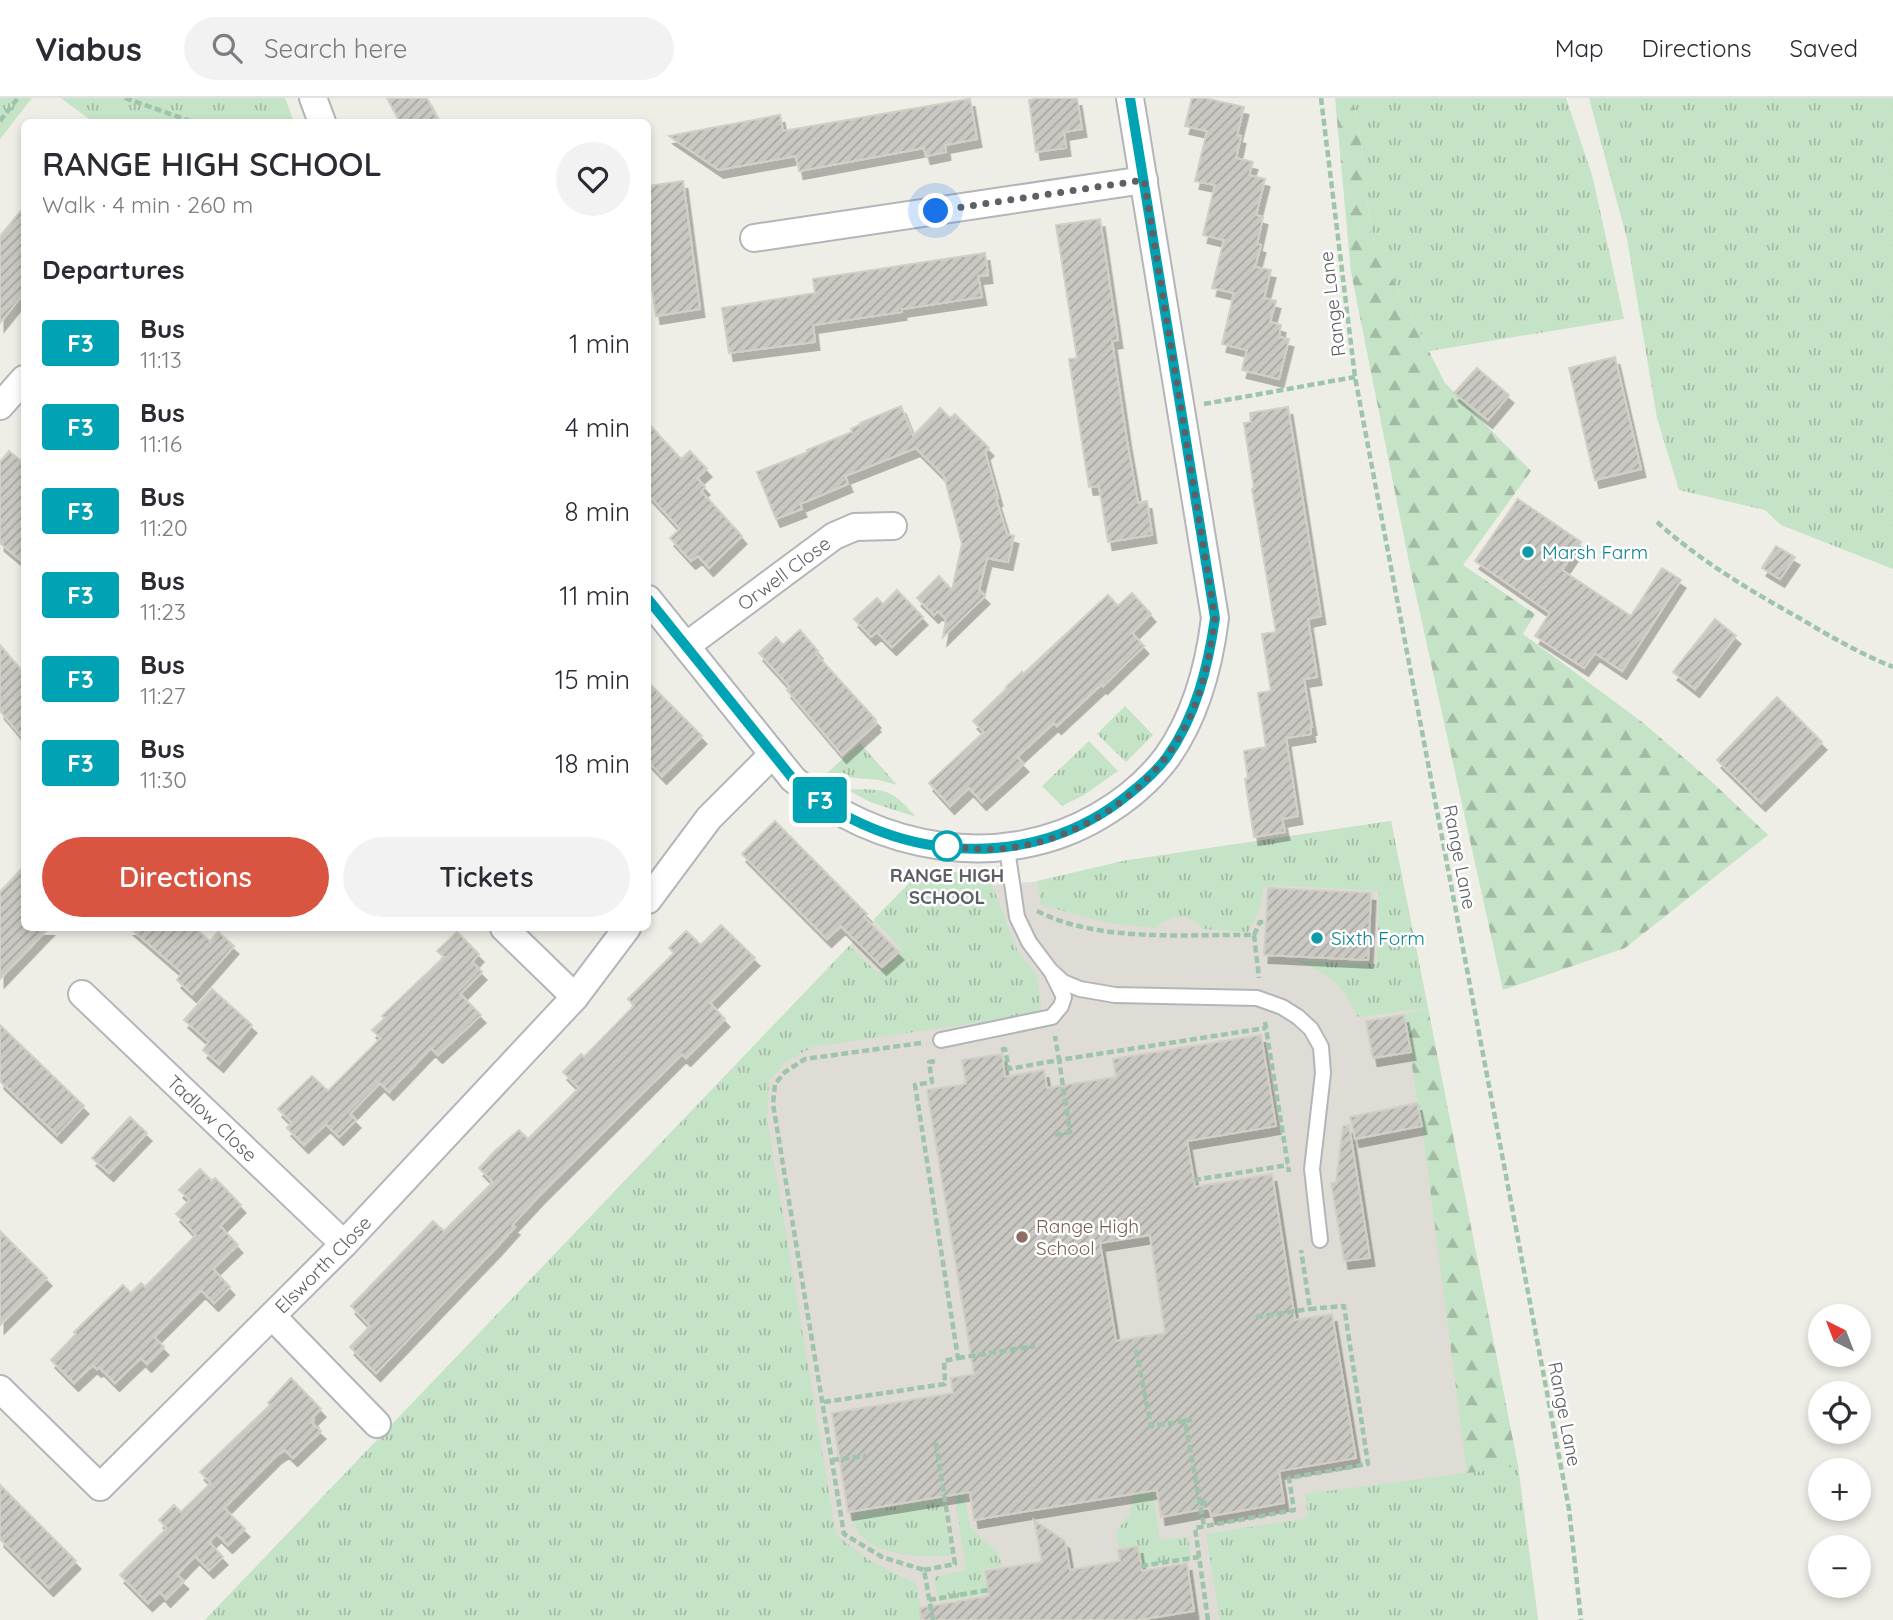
<!DOCTYPE html>
<meta charset="utf-8">
<style>
:root{--surface:#fff;--page:#f2f2f3;--text:#2b2b33;--muted:#7c7c81;--line:#e1e1e2;--accent:#d95441}
body{margin:0;font-family:Quicksand,sans-serif;background:var(--page);color:var(--text);height:100vh;display:flex;flex-direction:column;font-size:26px;white-space:nowrap}
*{box-sizing:border-box;margin:0}
p{font-size:23px;color:var(--muted)}
.icon{flex:none;width:38px;height:38px;fill:none;stroke:currentColor;stroke-width:2;stroke-linecap:round;stroke-linejoin:round}
.map{position:relative;flex:1;overflow:hidden}
.panel{position:absolute;left:21px;top:21px;width:630px;height:812px;display:flex;flex-direction:column;background:var(--surface);border-radius:10px;box-shadow:0 4px 10px #0003}
.panel>*{flex:none}
.badge{padding:0 14px;border-radius:5px;font-size:24px;line-height:46px}
.needle{width:46px;rotate:318deg}
.tools{position:absolute;left:1808px;top:1206px;display:grid;gap:14px}
.tools a{display:grid;place-items:center;width:63px;height:63px;border-radius:50%;background:var(--surface);box-shadow:0 4px 10px #0003;font-size:35px}
.you{position:absolute;width:35px;height:35px;margin:-18px;border:5px solid #fff;border-radius:50%;background:#1a73e8;box-shadow:0 0 0 10px #1a73e833}
.map>.badge{position:absolute;translate:-50% -50%;box-shadow:0 0 0 4px #fff}
h2{padding:0 21px;font-size:26px;line-height:63px}
.round{display:grid;place-items:center;flex:none;width:74px;height:74px;border-radius:37px;background:var(--page)}
.summary{display:flex;align-items:center;justify-content:space-between;height:119px;padding:0 21px}
h1{font-size:33px;font-weight:600;line-height:52px}
.cta{display:flex;gap:14px;margin-top:auto;padding:14px 21px}
.cta a{flex:1;height:80px;border-radius:42px;background:var(--accent);color:#fff;font-size:28px;font-weight:600;line-height:80px;text-align:center}
.cta a+a{background:var(--page);color:var(--text)}
ul{padding:0;list-style:none}
li{display:flex;align-items:center;gap:21px;height:84px;padding:0 21px}
li div{flex:1}
li b{display:block;font-size:26px}
li em{font-style:normal}
li .badge{min-width:77px;font-weight:700;text-align:center}
header{display:flex;align-items:center;gap:42px;box-sizing:border-box;height:98px;padding:0 35px;background:var(--surface);border-bottom:2px solid var(--line)}
header strong{font-size:33px}
nav{display:flex;gap:38px;margin-inline-start:auto;font-size:24px}
.search{width:490px;height:63px;background:var(--page);display:flex;align-items:center;gap:18px;box-sizing:border-box;padding:0 24px;border-radius:38px;color:var(--muted);font-size:26px}
.map>svg:first-child{display:block}
</style>
<header>
<strong>Viabus</strong>
<div class="search"><svg class="icon" aria-label="search" viewBox="0 0 24 24"><circle cx="10" cy="10" r="6"/><path d="M15 15l6 6"/></svg>Search here</div>
<nav><a>Map</a><a>Directions</a><a>Saved</a></nav>
</header>
<div class="map">
<svg width="1893" height="1522" viewBox="0 0 1893 1522">
<defs>
<pattern id="grass-tufts" width="24" height="20" patternUnits="userSpaceOnUse" patternTransform="scale(1.75)"><rect width="24" height="20" fill="#c5e3c6"/><path d="M3 7l-1-3M5 7V3M7 7l1-3M15 17l-1-3M17 17v-4M19 17l1-3" fill="none" stroke="#a3bba4"/></pattern>
<pattern id="forest-firs" width="22" height="20" patternUnits="userSpaceOnUse" patternTransform="scale(1.75)"><rect width="22" height="20" fill="#c5e3c6"/><path d="M5 1l3.5 6h-7zM16 11l3.5 6h-7z" fill="#a3bba4"/></pattern>
<pattern id="building-hatch" width="6" height="6" patternUnits="userSpaceOnUse" patternTransform="scale(1.75)"><rect width="6" height="6" fill="#cac8c2"/><path d="M-1 1l2-2M0 6l6-6M5 7l2-2" fill="none" stroke="#a7a6a1"/></pattern>
<filter id="shadow"><feDropShadow dx="4.5" dy="8" stdDeviation="0" flood-color="#0004"/></filter>
</defs>
<rect width="100%" height="100%" fill="#eeede6"/>
<!-- education -->
<path fill="#dedcd4" d="M1391 723 1518 1368 1538 1522H205L923 771 982 777 993 787 1046 783 1123 763Z"/>
<!-- grass -->
<path fill="url(#grass-tufts)" d="M0 0H32L0 41Z
M61 0H285L294 24H93Z
M1353 0H1566L1592 77 1624 221 1429 253 1371 138 1360 38Z
M1589 0H1893V471L1781 427 1765 412 1679 392 1657 320 1627 141Z
M1125 608 1153 637 1126 664 1097 636Z
M1089 643 1118 673 1084 697 1062 708 1042 688Z
M860 645 897 687 879 682 825 677Z
M846 691C883 692 890 688 916 719L870 704Z
M1391 723 1428 910 1358 919C1341 884 1329 875 1293 862L1377 866 1379 793 1275 787 1263 789 1261 809 1248 834 1203 831C1190 814 1170 816 1155 830L1109 825 1041 807 1037 783 1123 763Z
M923 771 982 777 992 787 1018 854 1037 877 1042 915 813 949 785 964 769 983 767 1021 836 1437 872 1464 916 1485 922 1522H205L849 848 878 875 902 852 874 821Z
M1109 1259 1136 1286 1160 1442 1188 1439 1191 1462 1143 1469 1139 1447 1119 1450 1116 1434 1130 1416 1132 1399Z
M955 1345 970 1429 998 1455 1002 1468 983 1472 987 1496 939 1504 934 1479 966 1472 947 1347Z
M926 1349H933L951 1457C922 1461 858 1458 853 1420L857 1415 934 1402Z
M1518 1368 1538 1522H1220L1206 1436 1308 1420 1305 1396Z"/>
<!-- forest -->
<path fill="url(#forest-firs)" d="M1335 0H1353L1360 38 1371 138 1445 285 1531 373 1463 467 1535 516 1523 536 1642 624 1712 684 1768 737 1625 850 1503 892 1412 479 1351 174Z
M1428 910 1518 1368 1467 1375 1425 1051 1404 917Z"/>
<!-- building -->
<path fill="url(#building-hatch)" stroke="#d2cfc5" stroke-width="2" fill-rule="evenodd" filter="url(#shadow)" d="M387 0H427L439 24H400Z
M1040 0H1077L1082 31 1064 34 1066 50 1036 54 1029 2Z
M1192 0H1204L1244 9 1237 37 1241 38 1236 60 1253 64 1249 77 1265 81 1256 117 1263 119 1257 146 1261 147 1255 169 1271 172 1264 200 1276 203 1270 224 1281 227 1279 239 1289 241 1279 281 1242 272 1247 252 1222 246 1234 195 1212 190 1224 142 1203 137 1215 87 1195 83 1207 33 1185 28Z
M970 1 977 41 945 47 946 54 926 58 924 50 799 73 796 58 719 72 669 38 780 17 783 33Z
M683 83 700 211 656 218 648 161V88Z
M24 109V195L0 225V138Z
M1100 121 1118 242 1112 243 1127 343 1138 405 1147 403 1152 437 1108 444 1099 388 1089 389 1069 261 1077 260 1056 127Z
M985 155 988 177 978 178 982 199 902 211V214L813 227 815 244 729 255 722 210 815 195 813 181Z
M1615 259 1641 371 1595 382 1569 270Z
M1477 270 1509 297 1488 322 1454 295Z
M901 308 913 338 940 310 950 320 955 316 989 350 985 354 998 400 996 401 1007 436 1014 438 1008 464 987 460 979 492 985 498 943 539 946 521 938 513 934 517 917 500 939 478 952 492 962 446 944 378 916 350 845 378 848 386 800 406 802 411 776 421 757 374 808 354 807 352 852 334 851 331 861 326 860 325Z
M1288 309 1321 518 1308 521 1317 579 1304 581 1312 629H1310L1311 636 1286 640 1298 718 1282 721 1285 734 1254 739 1245 681 1248 680 1244 653 1266 649 1258 595 1271 593 1262 536 1276 534 1252 391 1254 390 1244 325 1251 324 1250 315Z
M648 325 681 361 690 353 707 371 697 380 705 389 701 393 742 438 709 470 698 458 691 463 670 440 680 431 648 396Z
M9 353 24 365V465L0 445V364Z
M1518 401 1581 444 1562 472 1631 518 1662 470 1681 482 1622 573 1595 555 1584 570 1535 538 1550 515 1475 463Z
M1776 448 1795 459 1780 481 1762 470Z
M897 492 923 519 892 549 877 534 871 539 854 521 877 500 883 506Z
M1132 495 1151 516 1132 535 1144 548 1103 588 1102 586 1057 628 1054 625 1017 659 1024 666 982 704 969 690 950 708 929 685 984 634 973 623 1007 590 1006 589 1022 574 1023 576 1108 497 1118 508Z
M1715 521 1736 538 1695 591 1673 574Z
M800 532 818 553 816 556 876 622 874 624 876 626 842 657 787 592 790 589 759 555 776 539 783 547Z
M0 547 24 575V641L0 613Z
M648 584 702 638 662 678 648 663Z
M1777 599 1822 644 1761 705 1717 662Z
M775 723 867 816 864 819 899 854 882 869 841 828 827 841 742 756Z
M24 768V830H49L0 881V794Z
M1268 790 1371 795 1368 862 1264 857Z
M721 827 755 860 710 905 725 921 686 960 682 956 540 1097 512 1127 515 1129 496 1150 376 1275 350 1249 370 1228 351 1208 433 1123 444 1133 493 1084 479 1070 496 1052 519 1032 528 1041 579 990 563 974 581 956 584 959 634 908 628 901 674 855 669 850 686 833 701 847Z
M130 830H195L210 843 218 834 234 848 192 896 177 882 182 875Z
M457 834 479 856 472 864 482 874 460 896 481 917 438 957 431 950 389 994 380 985 350 1016 356 1022 339 1039 326 1026 304 1047 287 1030 292 1025 278 1011 312 978 328 993 381 940 372 932 385 920 382 918 444 859 437 853Z
M212 891 252 927 219 966 203 952 209 944 184 922Z
M1404 917 1411 954 1373 960 1366 923Z
M0 927 84 1008 57 1037 0 983Z
M1261 937 1276 1028 1187 1043 1195 1089 1272 1076 1295 1222 1332 1216 1356 1360 1279 1373 1284 1405 1211 1418 1209 1410 1161 1419 1157 1392 974 1422 970 1394 848 1414 832 1315 953 1295 951 1280 974 1276 927 992 966 986 962 962 1002 956 1005 979 1044 972 1047 990 1116 979 1113 961ZM1150 1137 1165 1235 1116 1243 1100 1145Z
M1417 1005 1422 1028 1355 1041 1350 1019Z
M130 1019 147 1035 109 1075 92 1060Z
M1349 1027 1370 1160 1344 1163 1331 1085 1336 1084 1343 1028Z
M200 1071 212 1083 215 1080 241 1107 220 1128 238 1147 213 1171 230 1189 214 1205 201 1192 154 1239 164 1249 147 1266 141 1260 115 1285 99 1269 97 1271 93 1267 74 1285 51 1262 76 1236 74 1234 123 1187 131 1195 141 1185 145 1189 196 1137 176 1116 190 1102 179 1092Z
M0 1133 47 1180 0 1227Z
M291 1280 321 1311 312 1320 314 1322 312 1325 321 1333 293 1360 285 1352 276 1358 224 1410 245 1431 228 1447 217 1436 209 1444 223 1459 209 1472 195 1458 177 1477 184 1483 166 1501 160 1494 148 1505 120 1477 167 1430 159 1422 174 1407 181 1414 211 1385 200 1374 270 1307 268 1305Z
M0 1387 76 1463 49 1490 0 1441Z
M1034 1422 1065 1443 1070 1472 1120 1463 1118 1452 1138 1448 1142 1473 1187 1465 1194 1513 1139 1522H921L920 1510 989 1498 985 1473 1042 1464Z"/>
<g fill="none" stroke-linecap="round" stroke-linejoin="round">
<defs>
<path id="lane" d="M1007 751 1017 819 1029 844 1050 872 1063 884 1080 891 1115 897 1257 900 1282 909 1298 919 1311 931 1321 949 1323 975 1312 1071 1320 1142
M941 942 1052 919 1061 908 1064 899 1053 877"/>
<g id="street">
<path d="M313 0 322 24"/>
<path d="M754 140 1144 82"/>
<path d="M0 308 24 281"/>
<path d="M648 501 793 681C876 753 1003 775 1099 718 1125 703 1149 683 1167 659 1196 618 1209 569 1215 520L1130 0"/>
<path id="s1" d="M686 548 834 438 855 429 893 428"/>
<path d="M648 802 709 720 773 656"/>
<path d="M504 830 575 899"/>
<path id="s2" d="M82 896 344 1146"/>
<path d="M273 1219 377 1326"/>
<path id="s3" d="M0 1291 100 1389 344 1146 575 899 627 830"/>
</g>
</defs>
<!-- lane casing -->
<use href="#lane" stroke="#b3b5b9" stroke-width="18"/>
<!-- street casing -->
<use href="#street" stroke="#b3b5b9" stroke-width="30"/>
<!-- path -->
<path stroke="#9ec4ab" stroke-width="4.5" stroke-dasharray="7 3.5" stroke-linecap="butt" d="M125 0 193 24
M1321 0 1355 279 1569 1411 1581 1522
M0 23 18 0
M1204 306 1355 279
M1657 424C1700 463 1751 493 1801 521 1831 539 1861 556 1893 569
M1037 813C1099 845 1186 836 1254 837L1259 880
M1254 837 1260 824H1266
M1265 924 1289 1074
M921 945 805 961 785 974 775 986 773 1006 844 1436 882 1459 924 1472 933 1522
M1001 952 1005 951 1009 971 1059 962 1055 938
M1055 1037 1070 1034 1059 962 1266 930
M1194 1082 1288 1067
M1256 1219 1310 1211
M1136 1252 1151 1328 1185 1323 1204 1428
M958 1260 1035 1248
M824 1304 945 1286 944 1263 958 1260 915 987 932 984 929 964 937 963
M1185 1323 1195 1321
M832 1362 866 1358
M1200 1406 1209 1404
M1141 1468 1199 1459
M924 1472 955 1466 936 1345
M929 1502 988 1492
M1208 1522 1195 1430 1294 1412 1289 1380 1368 1366 1344 1208 1310 1211 1301 1152"/>
<!-- lane -->
<use href="#lane" stroke="#fff" stroke-width="14"/>
<!-- street -->
<use href="#street" stroke="#fff" stroke-width="26"/>
</g>
<g fill="none" stroke-linecap="round" stroke-linejoin="round">
<defs>
<path id="line" d="M648 501 793 681C887 764 1030 778 1129 696 1143 685 1156 674 1167 659 1196 618 1208 569 1215 520L1130 0"/>
</defs>
<!-- line casing -->
<use href="#line" stroke="#fff" stroke-width="16"/>
<!-- line -->
<use href="#line" stroke="#00a3b4" stroke-width="10"/>
<!-- walk -->
<path stroke="#5d6065" stroke-width="7" stroke-dasharray="0 12.6" d="M936 113 1144 82 1215 520C1210 555 1204 590 1188 623 1155 692 1084 740 1009 750 986 753 962 750 939 747L947 748"/>
</g>
<!-- markers -->
<g fill="#0f9aa8" stroke="#fff" stroke-width="2.5">
<circle cx="1528" cy="454" r="7"/>
<circle cx="1317" cy="840" r="7"/>
</g>
<circle fill="#fff" stroke="#00a3b4" stroke-width="3.5" cx="947" cy="748" r="14"/>
<circle fill="#8d6e63" stroke="#fff" stroke-width="2.5" cx="1022" cy="1139" r="7"/>
<g text-anchor="middle" stroke-width="5" stroke-linejoin="round" paint-order="stroke">
<!-- street labels -->
<g font-size="19" fill="#5d6065" stroke="#fff">
<text transform="translate(1332 206) rotate(-97)" y="7">Range Lane</text>
<text dy="7" stroke="none"><textPath href="#s1" startOffset="122">Orwell Close</textPath></text>
<text transform="translate(1460 759) rotate(79)" y="7">Range Lane</text>
<text dy="7" stroke="none"><textPath href="#s2" startOffset="180">Tadlow Close</textPath></text>
<text dy="7" stroke="none"><textPath href="#s3" startOffset="455">Elsworth Close</textPath></text>
<text transform="translate(1565 1316) rotate(79)" y="7">Range Lane</text>
</g>
<!-- culture labels -->
<g font-size="19" fill="#0d838f" stroke="#fff" text-anchor="start">
<text x="1542" y="461">Marsh Farm</text>
<text x="1331" y="847">Sixth Form</text>
</g>
<!-- stop labels -->
<g font-size="19" font-weight="bold" fill="#5d6065" stroke="#fff">
<text x="947" y="784">RANGE HIGH<tspan x="947" dy="22">SCHOOL</tspan></text>
</g>
<!-- education labels -->
<g font-size="19" fill="#785e54" stroke="#fff" text-anchor="start">
<text x="1036" y="1135">Range High<tspan x="1036" dy="22">School</tspan></text>
</g>
</g>
</svg>
<div class="tools">
<a><svg class="needle" viewBox="-14 -14 28 28"><path d="M0-13l5 13h-10z" fill="#e53935"/><path d="M0 13l5-13h-10z" fill="#7c7c81"/></svg></a>
<a><svg class="icon" aria-label="locate" viewBox="0 0 24 24"><circle cx="12" cy="12" r="6"/><path d="M12 2v4M12 18v4M2 12h4M18 12h4"/></svg></a>
<a>+</a>
<a>−</a>
</div>
<div class="you" style="left:936px;top:113px"></div>
<b class="badge" style="left:820px;top:702px;background:#00a3b4;color:#fff">F3</b>
<section class="panel">
<div class="summary"><div><h1>RANGE HIGH SCHOOL</h1><p>Walk · 4 min · 260 m</p></div><a class="round"><svg class="icon" aria-label="heart" viewBox="0 0 24 24"><path d="M12 20l-8-8c-3-5 5-10 8-4 3-6 11-1 8 4z"/></svg></a></div>
<h2>Departures</h2>
<ul>
<li><span class="badge" style="background:#00a3b4;color:#fff">F3</span><div><b>Bus</b><p>11:13</p></div><em>1 min</em></li>
<li><span class="badge" style="background:#00a3b4;color:#fff">F3</span><div><b>Bus</b><p>11:16</p></div><em>4 min</em></li>
<li><span class="badge" style="background:#00a3b4;color:#fff">F3</span><div><b>Bus</b><p>11:20</p></div><em>8 min</em></li>
<li><span class="badge" style="background:#00a3b4;color:#fff">F3</span><div><b>Bus</b><p>11:23</p></div><em>11 min</em></li>
<li><span class="badge" style="background:#00a3b4;color:#fff">F3</span><div><b>Bus</b><p>11:27</p></div><em>15 min</em></li>
<li><span class="badge" style="background:#00a3b4;color:#fff">F3</span><div><b>Bus</b><p>11:30</p></div><em>18 min</em></li>
</ul>
<div class="cta"><a>Directions</a><a>Tickets</a></div>
</section>
</div>
